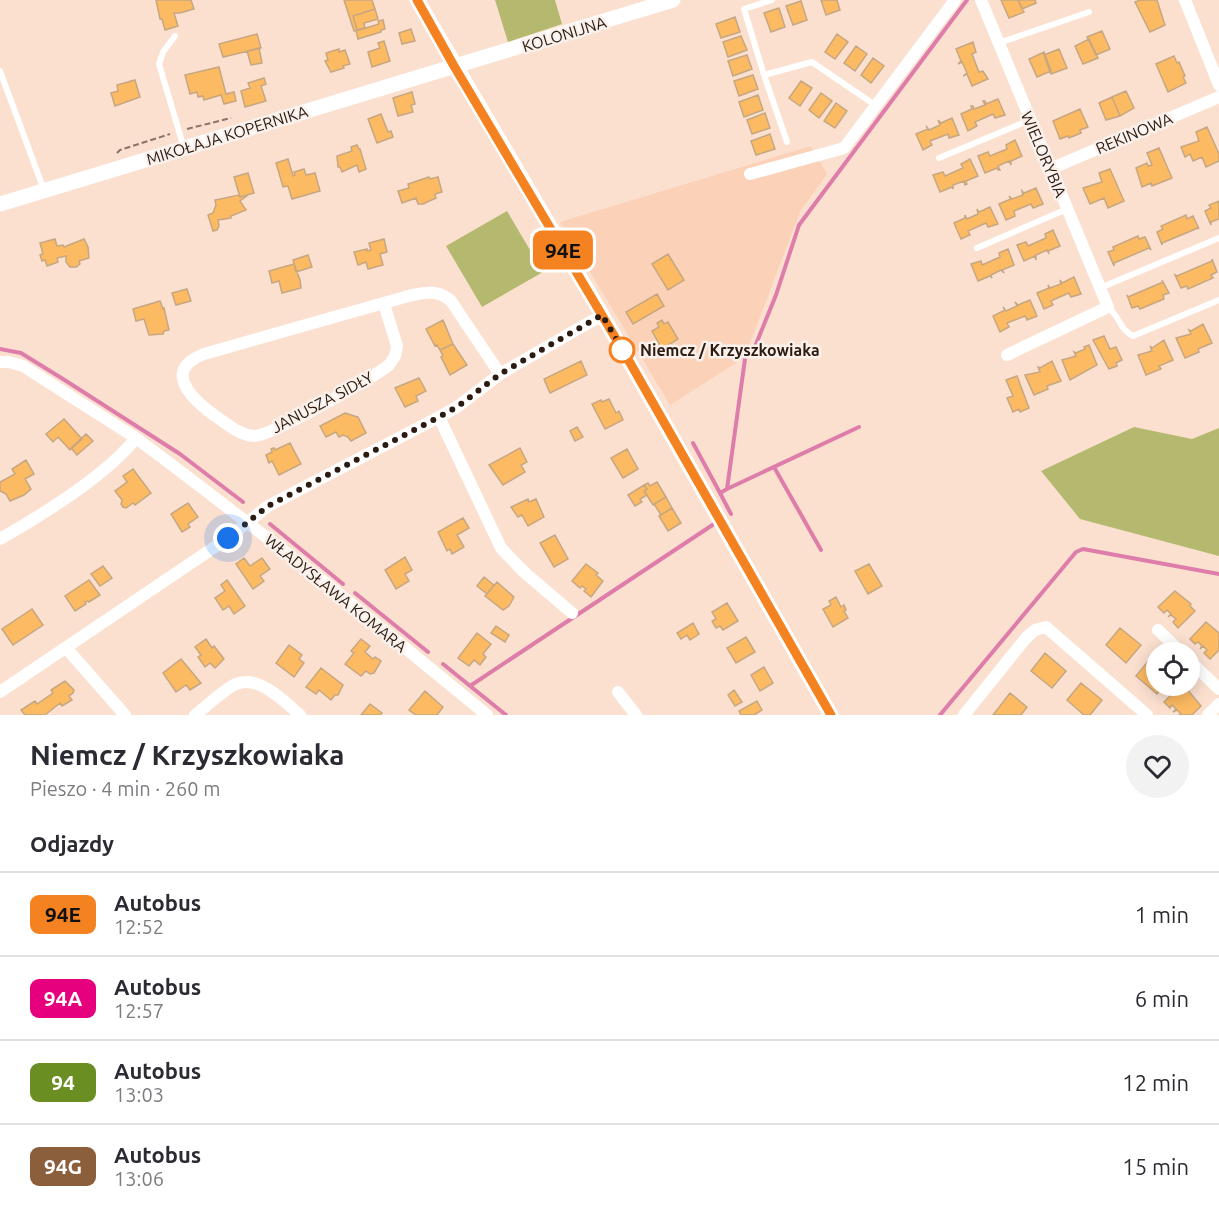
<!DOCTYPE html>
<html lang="pl">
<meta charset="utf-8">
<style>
:root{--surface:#fff;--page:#f2f2f3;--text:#2b2b33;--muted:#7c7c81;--line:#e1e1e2}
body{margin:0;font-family:Ubuntu,sans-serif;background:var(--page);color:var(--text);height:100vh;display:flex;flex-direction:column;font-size:22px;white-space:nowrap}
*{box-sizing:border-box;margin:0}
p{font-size:20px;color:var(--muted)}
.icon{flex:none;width:33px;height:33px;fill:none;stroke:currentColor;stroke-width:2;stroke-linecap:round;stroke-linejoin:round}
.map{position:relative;height:715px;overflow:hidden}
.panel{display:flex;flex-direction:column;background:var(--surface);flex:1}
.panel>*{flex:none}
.badge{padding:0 12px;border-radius:9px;font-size:21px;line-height:39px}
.buttons{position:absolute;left:1146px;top:642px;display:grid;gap:12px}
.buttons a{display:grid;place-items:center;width:54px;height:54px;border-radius:50%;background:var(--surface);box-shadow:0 3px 15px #0003;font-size:30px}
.you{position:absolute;width:30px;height:30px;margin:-15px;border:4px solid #fff;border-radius:50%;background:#1a73e8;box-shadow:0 0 0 9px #1a73e833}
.map>.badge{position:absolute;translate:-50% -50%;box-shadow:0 0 0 3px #fff}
h2{padding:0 30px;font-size:22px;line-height:54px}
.round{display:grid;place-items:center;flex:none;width:63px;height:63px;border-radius:32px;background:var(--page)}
.headline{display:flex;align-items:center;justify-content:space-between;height:102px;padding:0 30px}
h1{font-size:28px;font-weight:600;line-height:45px}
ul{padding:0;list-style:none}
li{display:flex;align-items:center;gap:18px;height:84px;padding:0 30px;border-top:2px solid var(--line)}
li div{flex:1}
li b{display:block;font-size:22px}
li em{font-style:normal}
li .badge{min-width:66px;font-weight:700;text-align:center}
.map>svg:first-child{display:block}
</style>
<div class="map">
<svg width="1219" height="715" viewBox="0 0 1219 715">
<rect width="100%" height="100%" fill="#fbe0d0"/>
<!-- built -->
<path fill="#fbd1b8" d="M811 146 827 174 800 212 747 351 736 363 670 405 560 222Z"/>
<!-- green -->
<path fill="#b4b96f" d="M495 0H555L562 24 508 42Z
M507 211 543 272 482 307 446 246Z
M1134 427 1192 439 1219 428V556L1080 519 1041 471Z"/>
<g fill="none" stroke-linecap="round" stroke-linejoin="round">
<!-- stream -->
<path stroke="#de7da9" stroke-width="4" d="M0 349 21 353 63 379 180 454 243 502
M752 354 776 295 799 225 967 0
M693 443 720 493
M774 467 821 550
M727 489 859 427
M731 514 720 493 727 489 745 359
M270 524 343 584
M355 593 428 652
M443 664 506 715
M470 686 714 524
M940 715 1076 552 1083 549 1219 574"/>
</g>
<!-- building -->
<path fill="#fcba62" stroke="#c6a782" stroke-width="1.5" d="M156 0H191L194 9 180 13H174L178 26 165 30 162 19H160Z
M344 0H372L375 9 353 16 357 30 354 31Z
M821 0H837L840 10 826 15Z
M1001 0H1018L1024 12 1009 18Z
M1018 0H1035L1036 3 1022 9Z
M1140 0H1157L1165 25 1150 32 1135 2Z
M801 1 807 20 793 25 786 6Z
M779 8 785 27 771 32 764 13Z
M375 9 378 19 364 23 365 28 357 30 353 16Z
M735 17 740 32 721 38 716 24Z
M383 20 385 29 381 30V32L358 39 356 31 379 24 378 21Z
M411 29 415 41 402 44 399 33Z
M1102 31 1110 49 1096 55 1087 37Z
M257 34 261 48 223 57 219 44Z
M837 34 848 42 835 59 825 52Z
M741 36 747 50 728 57 723 42Z
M1089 39 1098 58 1083 64 1075 46Z
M384 41 390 61 372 67 368 52 380 48 378 43Z
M973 42 976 52 972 54 979 72 983 71 988 79 972 86 967 74 963 76 967 73 962 62 958 64 961 61 956 49Z
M856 46 867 54 855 71 844 63Z
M259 48 262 63 251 65 247 51Z
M339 49V52L345 50 350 64 343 66 344 68 331 72 325 61 328 60 326 53Z
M1059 49 1067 68 1051 74 1044 55Z
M1044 52 1051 71 1037 77 1029 59Z
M747 55 752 69 733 76 728 61Z
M1174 56 1177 63 1179 62 1185 76 1183 77 1186 83 1168 92 1156 64Z
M873 58 884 66 871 83 861 75Z
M219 67 226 94 234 92 236 101 224 104 221 95 204 100 203 96 198 97 197 92 190 94 185 75Z
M753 75 758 89 739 96 734 81Z
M264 78 266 84 261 86 266 101 245 107 241 91 250 88 248 83Z
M135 80 140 97 115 106 111 93 118 91 117 85Z
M801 81 812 88 800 106 789 98Z
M1126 91 1134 108 1120 116 1112 97Z
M412 92 415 104 411 105 413 112 398 116 393 98Z
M821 93 832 101 819 118 809 110Z
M758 95 763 110 744 117 739 102Z
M1112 97 1120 116 1106 120 1099 103Z
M998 99 1005 115 995 118 993 114 975 122 977 126 968 131 961 114 972 109 971 106H973L974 109 985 105 983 101H985L986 104Z
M836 103 847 111 835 128 824 121Z
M1080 109 1088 127 1080 130 1081 133 1069 138 1068 136 1060 139 1053 121Z
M765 113 770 128 752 134 747 120Z
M381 114 388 132 391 131 393 137 377 143 368 119Z
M952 118 959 135 949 138 948 134 930 141 932 145 923 150 916 134 928 129 926 126 929 130 940 125 938 120 941 123Z
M1207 127 1219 154V161L1206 167 1202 157 1193 161 1190 154 1185 157 1181 147 1199 141 1196 132Z
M770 134 775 149 756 155 751 141Z
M1015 140 1022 156 1011 161V165L1009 161 998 166 1000 170H998L997 168 985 173 978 156 988 152 990 156 1007 149 1006 145Z
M357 145 359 149H360L366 169 359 172 357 165 342 172 340 167H338L337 156 352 151 351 147Z
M1159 148 1172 178 1152 186 1151 183 1142 187 1136 168 1147 163 1148 166 1152 165 1147 153Z
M288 159 293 176 295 175 294 172 304 169 306 175 315 173 320 191 292 199 288 186 283 187 276 163Z
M970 159 978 176 966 181 967 184 965 185 964 181 953 185V189L952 187 940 192 933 175 943 172 945 176 963 168 961 164Z
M1110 169 1124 201 1108 208 1104 198 1090 204 1083 188 1102 182 1099 173Z
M248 173 254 193 240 197 234 177Z
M429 177 430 179 438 177 442 192 435 194 436 198 423 204H418L416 198 402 203 398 191 409 188 408 184Z
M1036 188 1043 204 1033 208 1031 204 1014 211 1015 216 1006 220 999 204 1011 199 1009 196 1012 199 1023 195 1022 191 1024 193Z
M239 195 240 197 248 195 240 201 246 210 231 216V218L218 220 219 226 217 230 213 231 208 215 213 213 216 205 215 200Z
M1219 201V219L1211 222V225L1205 211 1211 208 1209 205Z
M990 207 998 224 988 227 986 223 968 231 970 235 961 239 954 223 965 218V215L967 219 978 214 977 209 979 212Z
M1186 215 1187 219 1193 216 1199 229 1198 228 1162 243V245L1157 232 1163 229 1161 226Z
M1053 230 1060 246 1048 251 1049 254 1047 250 1036 255V260L1035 256 1024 261 1017 245 1026 242 1028 246 1046 238 1045 234Z
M1138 236 1139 239 1145 237 1151 250 1149 248 1114 263V266L1108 252 1114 250 1113 247Z
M55 239 57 246 63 245 64 247 84 239 88 247 89 258 79 261 80 264 76 267H70L66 262V256L57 258 58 262 47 266 45 260 42 261 40 255 43 254 40 243Z
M384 239 387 252 380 254 383 265 368 269 366 262 358 265 354 252 367 249V251L371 250 369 243Z
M1008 249 1014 265 1002 270 1004 273 1001 270 991 275 992 278 990 276 978 281 971 264 981 261 982 265 1000 257 999 253Z
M668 254 684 280 668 290 652 264Z
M308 255 312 267 296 272 293 260Z
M1212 259 1217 272 1211 275 1213 278 1188 289 1187 286 1181 288 1175 275 1177 276 1212 261Z
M294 264 300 280 301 288 282 293 279 281 272 283 269 271Z
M1074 277 1081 294 1071 297 1069 293 1055 299 1051 301 1053 305 1044 309 1037 293 1049 288 1048 285 1050 288 1061 284 1060 280 1062 283Z
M1162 280 1169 293 1163 295 1164 299 1140 309 1138 306 1132 308 1127 295 1128 297 1163 282Z
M187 289 191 301 176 305 172 293Z
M657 294 664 306 633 324 626 312Z
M1030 300 1037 316 1027 320 1025 316 1007 323 1009 327 1000 332 993 316 1005 310 1003 307 1006 311 1017 306 1015 302 1018 305Z
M160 301 163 309 164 308 169 330 164 331 163 334 149 335 144 319 136 321 133 309Z
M443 320 453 344 440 350 437 345 435 346 426 329Z
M662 320 664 324 668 322 678 339 662 349 652 331 659 327 657 323Z
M1203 324 1212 343 1198 349 1199 352 1185 358 1176 338 1191 334 1189 330 1191 331Z
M1104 336 1110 349 1116 347 1122 360 1116 363 1117 366 1109 369 1093 340Z
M1164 340 1173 360 1159 366 1161 369 1146 375 1138 355 1152 351 1150 346 1152 348Z
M453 344 467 365 450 375 441 357 443 356 440 350Z
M1089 345 1097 365 1070 380 1062 360 1076 356 1074 352 1076 353 1085 349 1084 347Z
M581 361 587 375 550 393 544 379Z
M1052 361 1061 381 1047 386 1048 389 1034 395 1025 375 1040 372 1038 367 1040 368Z
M1017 376 1029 408 1020 412 1019 409 1013 412 1007 398 1013 396 1006 380Z
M419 378 426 391 416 396 418 401 405 407 395 388Z
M609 399 616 413 619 411 623 420 605 429 592 404 601 400 602 402Z
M345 413 358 417 366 433 351 441 348 437 343 435 339 437 336 432 326 437 320 426Z
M64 419 82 439 70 450 58 437 53 442 46 434Z
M577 427 583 437 575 441 570 431Z
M86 434 93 441 77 455 71 448Z
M290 443 301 464 279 475 272 461 269 463 266 455 272 452 271 449 274 448 275 450Z
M520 448 527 462 521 465 525 472 503 485 489 465Z
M627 449 638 469 623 478 611 458Z
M26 460 34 474 25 479 31 489 24 495 10 501 6 494 0 491V482L15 474 12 469Z
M133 469 151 493 135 505 133 503 126 508 123 507 121 504 122 500 115 491 127 482 123 476Z
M657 482 666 497 653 505 644 491 647 489 644 485 648 483 650 486Z
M644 485 647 489 644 491 647 495 640 499 642 502 635 506 628 495Z
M666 497 672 508 661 515 654 504Z
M528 499 529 502 536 499 544 517 528 526 522 515 518 517 511 507Z
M188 503 198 517 188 524 190 527 182 532 171 514Z
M672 508 681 523 668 531 659 516Z
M463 518 469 528 457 535 464 547 452 554 450 549 447 551 438 532Z
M555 535 568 559 554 567 540 543Z
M405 557 412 570 405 574 409 581 396 589 385 570Z
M244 558 250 566 262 558 270 569 260 576 264 581 253 589 236 564Z
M586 564 598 573 596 575 603 581 591 597 584 591 586 589 582 586 580 588 572 581Z
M869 564 882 586 868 594 855 571Z
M103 566 112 578 100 586 91 574Z
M484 577 494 585 487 594 477 586Z
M89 580 100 595 89 602 88 601 85 602 86 604 75 611 65 596Z
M227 580 245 606 234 614 229 606 223 610 215 598 225 591 221 585Z
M497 582 514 597 509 606 503 610 485 596Z
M1175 591 1191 604 1190 606 1195 611 1178 628 1173 622 1176 619 1171 615 1168 617 1171 614 1167 610 1164 613 1158 607Z
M836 597 841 607 844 605 846 610 844 611 848 618 833 627 823 609 831 605 829 601Z
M727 603 738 621 723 630 720 626 716 628 712 621 716 619 712 612Z
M32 609 43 625 13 645 2 629Z
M1206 622 1219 633V650L1210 659 1204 653 1207 650 1203 646 1200 649 1202 646 1198 642 1195 644 1190 639Z
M693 623 699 634 690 640 687 635 681 639 677 633Z
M496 626 509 635 505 642 491 633Z
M1120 628 1141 645 1126 663 1106 645Z
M477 633 491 644 483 654 486 657 480 665 474 660 469 666 458 658Z
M746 637 755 652 736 663 727 648Z
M206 639 212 648 214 646 224 659 215 668 210 663 205 667 198 657 201 655 195 647Z
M361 639 370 646 365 652 373 659 375 657 381 661 374 673 370 674 366 671 361 676 345 664 354 653 351 651Z
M289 645 302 655 299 659 304 663 294 677 276 663Z
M1045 653 1066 671 1052 688 1031 671Z
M181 659 201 683 190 690 186 685 176 692 163 673Z
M1150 659 1156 664V686H1163L1157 694 1136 676Z
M764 667 773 683 760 691 751 675Z
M321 668 343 685 338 695H335L331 700 319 690 316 694 306 687Z
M65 681 74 690 73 693 69 696 72 700 62 706 60 703 45 715H25L21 710 35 701 37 704 53 693 51 690Z
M1081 683 1102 700 1090 715H1084L1067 700Z
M1180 686 1186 690 1187 689 1201 706 1192 715H1179L1181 714 1177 710 1173 712 1176 709 1172 705 1170 708 1164 702Z
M734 690 742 702 735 706 728 695Z
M425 691 443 707 437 715H416L409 710Z
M1010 693 1027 707 1021 715H993Z
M757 701 762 710 754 715H741L739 711Z
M370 704 382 713 380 715H361Z"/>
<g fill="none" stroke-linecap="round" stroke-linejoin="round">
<!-- path -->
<path stroke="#897467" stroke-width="2" stroke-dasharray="6 3" stroke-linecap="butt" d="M187 129 231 118
M117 153 120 150 170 134"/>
<!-- service -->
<path stroke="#fff" stroke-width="6" d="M772 0 744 9 764 75 812 62 875 105
M175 36 163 52 159 64 184 148
M999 43 1089 12
M0 71 44 190
M764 75 787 142
M939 158 1030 120
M977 248 1067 209
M1100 288 1219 238
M1108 307C1121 318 1119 329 1133 336L1219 300"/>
<!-- minor -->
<path stroke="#fff" stroke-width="12" d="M981 0 1108 307 1007 355
M1185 0 1219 85
M1050 169 1219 97
M750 174 844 148 955 0
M384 304 397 346 395 356 389 365C371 379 271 436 254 436 241 435 231 427 221 420 199 405 157 372 204 354L412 295C427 292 439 290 451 301L500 374
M0 362H9L23 366 136 438 180 471 326 583 487 715
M439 417 501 548 524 572 572 613
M0 539C42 515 106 476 136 438
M1158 630 1181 652
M67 649 125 715
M1190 661 1219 689
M0 692 228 538 268 506 439 417 457 407 500 374 602 315
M618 692 636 715
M195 715C207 706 223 690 236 684 258 674 285 702 300 715
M964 715 1026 638 1035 630 1046 627 1147 715
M1208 715 1219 704"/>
<!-- tertiary -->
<path stroke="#fff" stroke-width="15" d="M417 0 625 354 831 715
M0 204 673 0"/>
</g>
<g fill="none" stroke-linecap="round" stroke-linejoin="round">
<defs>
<path id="line" d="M417 0 454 66 625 354 831 715"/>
</defs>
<!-- line casing -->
<use href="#line" stroke="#fff" stroke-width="14"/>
<!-- line -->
<use href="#line" stroke="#f58220" stroke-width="9"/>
<!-- walk -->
<path stroke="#2b1b11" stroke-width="6" stroke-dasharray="0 10.8" d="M228 538 268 506 439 417 457 407 500 374 602 315 625 354 622 350"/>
</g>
<!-- markers -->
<circle fill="#fff" stroke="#f58220" stroke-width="3" cx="622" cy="350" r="12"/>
<g text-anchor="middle" stroke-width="5" stroke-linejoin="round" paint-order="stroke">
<!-- street labels -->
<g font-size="16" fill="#2b1b11" stroke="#faf1ec">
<text transform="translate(564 34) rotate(-17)" y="6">KOLONIJNA</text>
<text transform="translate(1134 133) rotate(-23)" y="6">REKINOWA</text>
<text transform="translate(227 135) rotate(-17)" y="6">MIKOŁAJA KOPERNIKA</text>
<text transform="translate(1044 154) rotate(67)" y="6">WIELORYBIA</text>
<text transform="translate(322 402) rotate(-28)" y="6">JANUSZA SIDŁY</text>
<text transform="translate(336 593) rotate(39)" y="6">WŁADYSŁAWA KOMARA</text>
</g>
<!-- stop labels -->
<g font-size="16" font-weight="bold" fill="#2b1b11" stroke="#faf1ec" text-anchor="start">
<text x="640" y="356">Niemcz / Krzyszkowiaka</text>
</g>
</g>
</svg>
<div class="buttons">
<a><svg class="icon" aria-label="locate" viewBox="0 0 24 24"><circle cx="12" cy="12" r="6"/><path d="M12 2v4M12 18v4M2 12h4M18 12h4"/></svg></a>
</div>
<div class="you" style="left:228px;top:538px"></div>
<b class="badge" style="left:563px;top:250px;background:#f58220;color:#111">94E</b>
</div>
<section class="panel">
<div class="headline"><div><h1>Niemcz / Krzyszkowiaka</h1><p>Pieszo · 4 min · 260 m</p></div><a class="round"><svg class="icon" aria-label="heart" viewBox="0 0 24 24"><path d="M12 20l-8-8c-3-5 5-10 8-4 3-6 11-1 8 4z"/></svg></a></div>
<h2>Odjazdy</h2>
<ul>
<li><span class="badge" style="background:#f58220;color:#111">94E</span><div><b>Autobus</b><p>12:52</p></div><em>1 min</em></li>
<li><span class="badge" style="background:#e6007e;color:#fff">94A</span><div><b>Autobus</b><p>12:57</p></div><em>6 min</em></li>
<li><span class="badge" style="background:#6b8e23;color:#fff">94</span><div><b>Autobus</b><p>13:03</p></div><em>12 min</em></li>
<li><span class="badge" style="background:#8b5e3c;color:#fff">94G</span><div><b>Autobus</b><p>13:06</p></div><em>15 min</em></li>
</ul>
</section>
